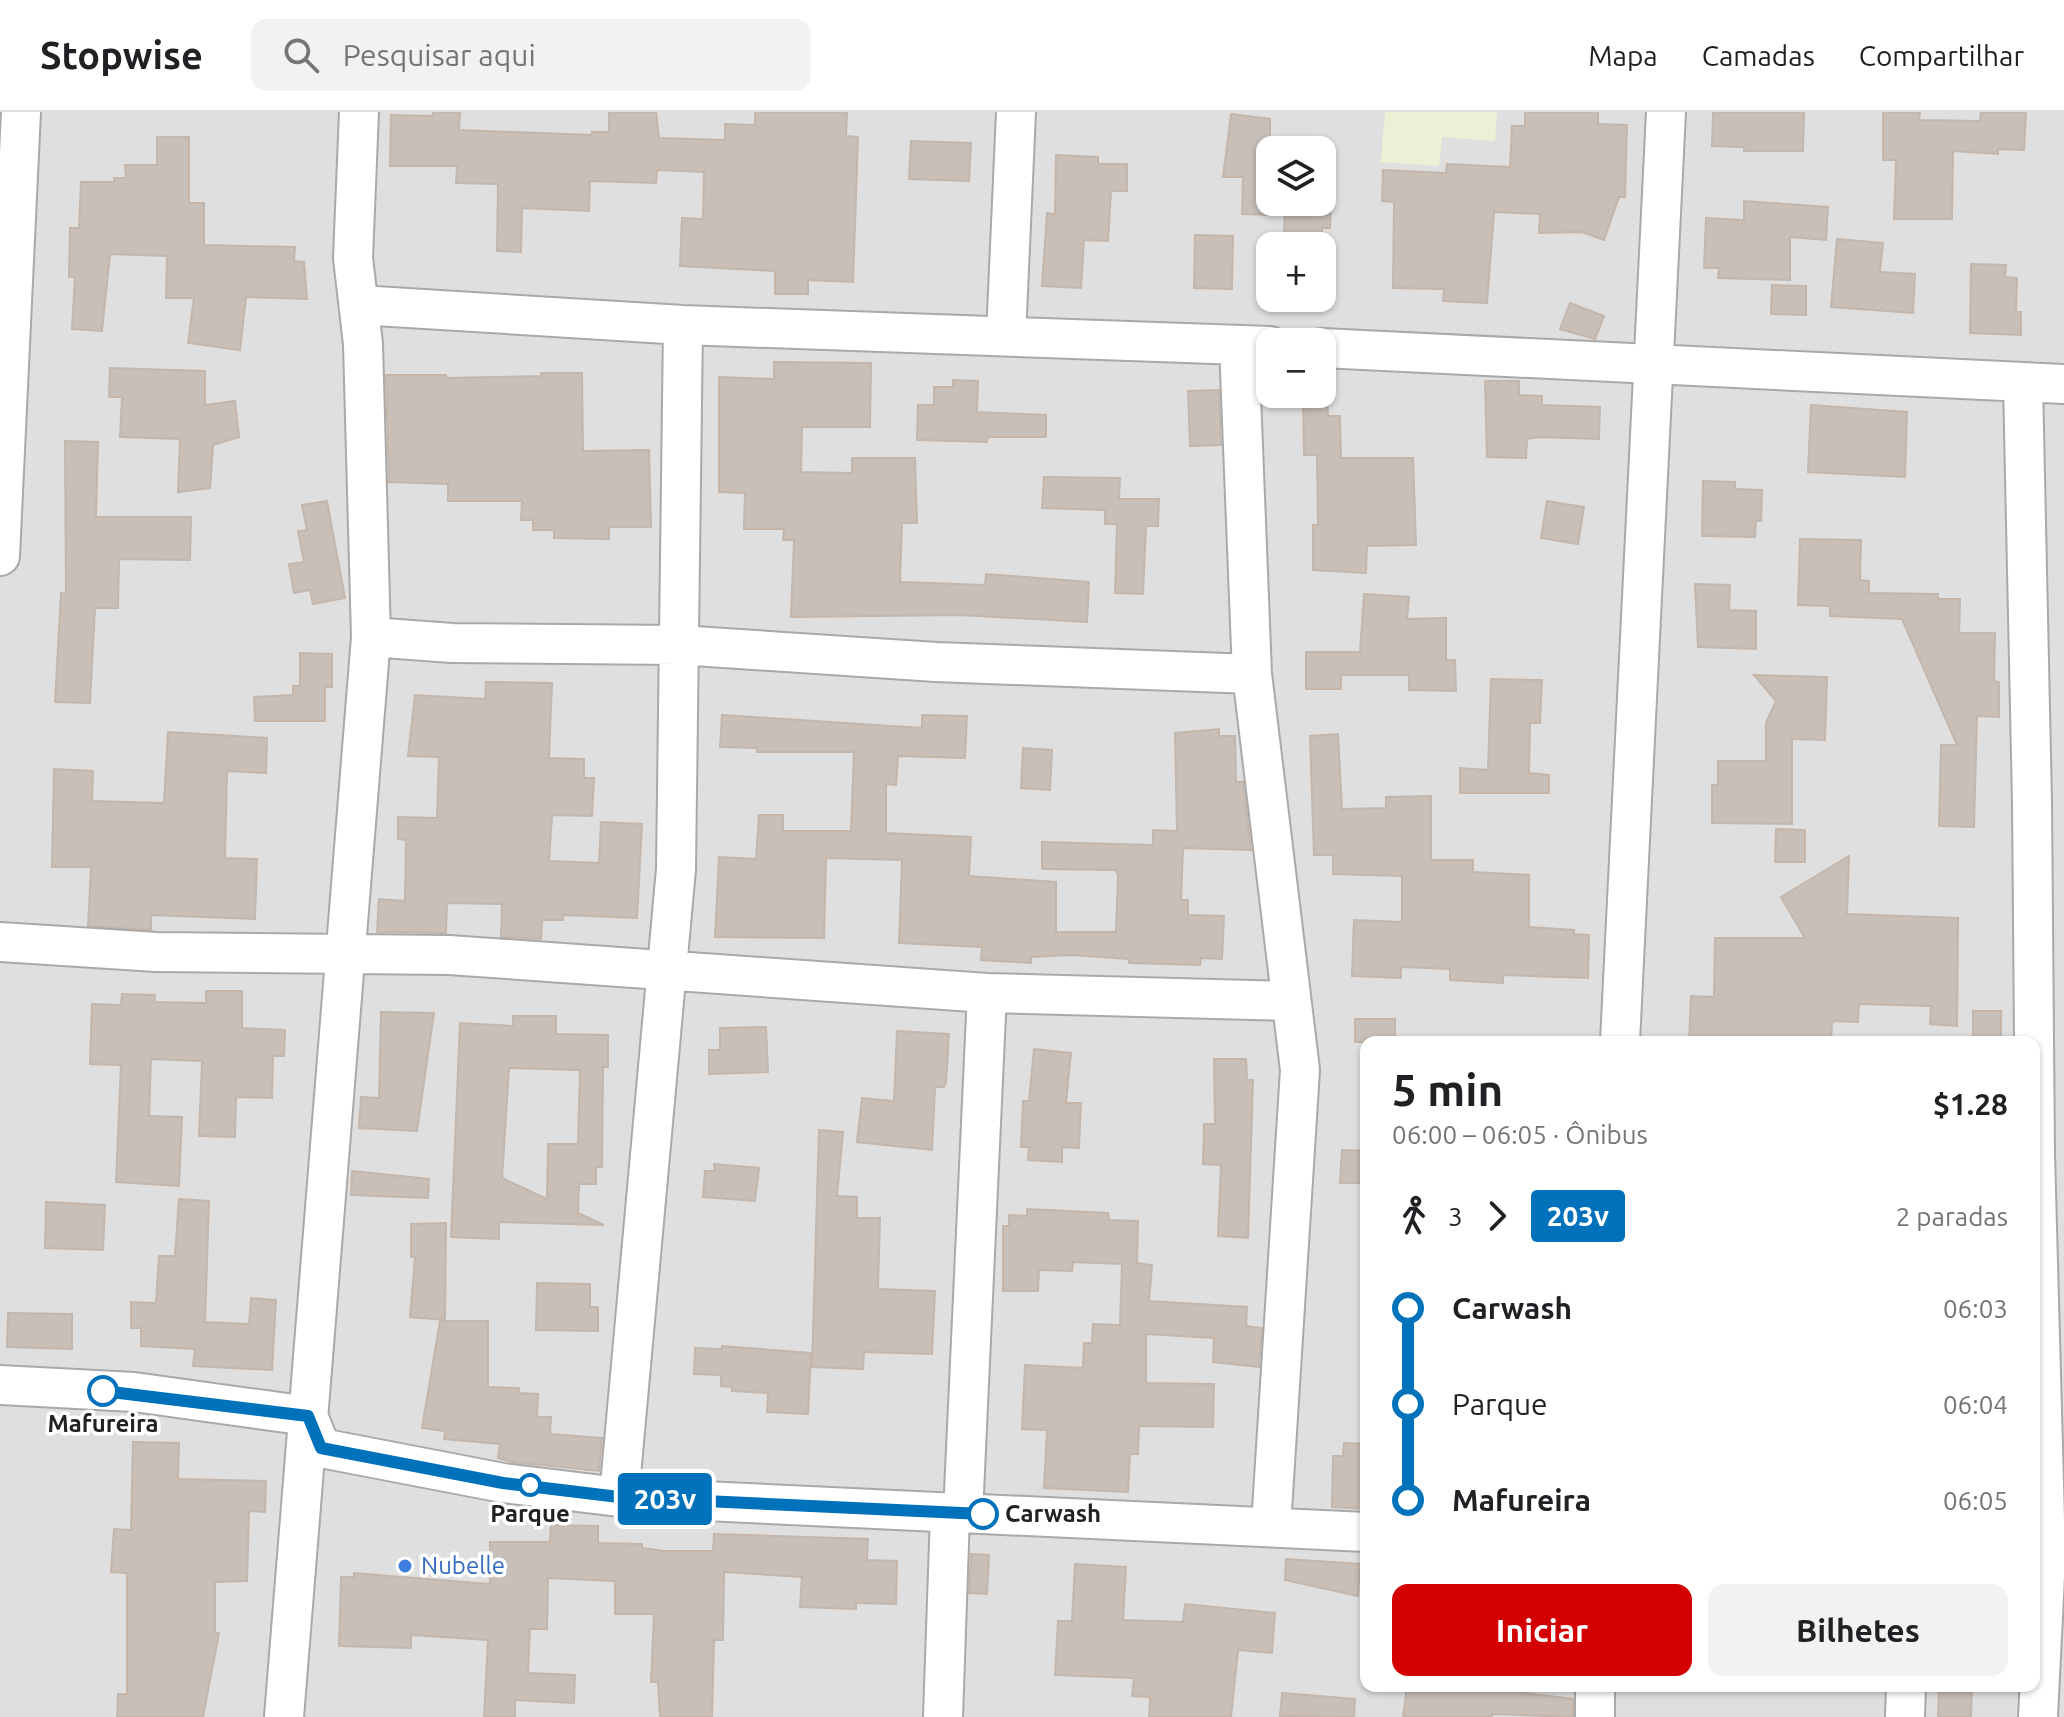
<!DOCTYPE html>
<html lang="pt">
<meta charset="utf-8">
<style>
:root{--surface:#fff;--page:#f2f2f2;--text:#202124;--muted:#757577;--line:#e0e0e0;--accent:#d40000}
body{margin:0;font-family:Ubuntu,sans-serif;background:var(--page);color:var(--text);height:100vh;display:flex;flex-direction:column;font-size:30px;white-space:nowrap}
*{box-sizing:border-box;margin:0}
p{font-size:26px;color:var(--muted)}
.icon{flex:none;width:44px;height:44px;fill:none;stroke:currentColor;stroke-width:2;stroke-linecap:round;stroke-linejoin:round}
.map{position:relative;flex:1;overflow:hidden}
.side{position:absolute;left:1360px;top:924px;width:680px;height:656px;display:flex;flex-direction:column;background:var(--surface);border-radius:16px;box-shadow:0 2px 6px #0004}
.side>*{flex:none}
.badge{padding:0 16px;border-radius:6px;font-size:28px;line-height:52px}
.controls{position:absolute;left:1256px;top:24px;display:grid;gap:16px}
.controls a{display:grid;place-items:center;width:80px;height:80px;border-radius:16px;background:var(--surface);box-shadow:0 2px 6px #0004;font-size:40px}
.map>.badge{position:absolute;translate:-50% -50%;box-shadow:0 0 0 4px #fff}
.legs{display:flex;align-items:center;gap:12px;height:88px;padding:0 32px;font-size:26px}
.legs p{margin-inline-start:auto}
.summary{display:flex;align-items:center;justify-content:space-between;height:136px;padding:0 32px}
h1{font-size:44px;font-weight:600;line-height:60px}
.button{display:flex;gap:16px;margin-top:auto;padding:16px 32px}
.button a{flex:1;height:92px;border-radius:16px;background:var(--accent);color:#fff;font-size:32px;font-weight:600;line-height:92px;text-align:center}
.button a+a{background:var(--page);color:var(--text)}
ul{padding:0 32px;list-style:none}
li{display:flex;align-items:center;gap:28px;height:96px;font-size:30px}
li i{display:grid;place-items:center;width:12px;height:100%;margin:0 10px;background:currentColor}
li i::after{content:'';width:20px;height:20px;margin:-10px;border:6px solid;border-radius:50%;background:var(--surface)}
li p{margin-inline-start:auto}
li:first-child i{background:linear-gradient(#0000 50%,currentColor 0)}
li:last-child i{background:linear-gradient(currentColor 50%,#0000 0)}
header{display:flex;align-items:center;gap:48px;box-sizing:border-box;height:112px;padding:0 40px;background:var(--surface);border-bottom:2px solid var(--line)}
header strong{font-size:38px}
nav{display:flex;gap:44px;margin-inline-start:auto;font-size:28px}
.search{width:560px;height:72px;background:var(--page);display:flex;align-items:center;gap:20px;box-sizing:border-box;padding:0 28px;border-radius:16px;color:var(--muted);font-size:30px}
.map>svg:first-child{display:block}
</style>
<header>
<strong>Stopwise</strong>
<div class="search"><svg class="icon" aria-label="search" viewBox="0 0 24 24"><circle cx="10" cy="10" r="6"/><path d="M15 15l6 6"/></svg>Pesquisar aqui</div>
<nav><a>Mapa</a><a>Camadas</a><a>Compartilhar</a></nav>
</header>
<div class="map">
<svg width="2064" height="1605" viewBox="0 0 2064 1605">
<rect width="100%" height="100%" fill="#f2efe9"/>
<!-- residential -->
<path fill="#e0dfdf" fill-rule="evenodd" d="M0 0H2064V1605H0ZM1270 38H1322V90H1270ZM1270 134H1322V186H1270ZM1270 230H1322V282H1270ZM1366 930H2034V1574H1366Z"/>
<!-- farmland -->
<path fill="#eef0d5" d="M1385 0H1497L1495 29 1442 25 1439 54 1381 50Z"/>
<!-- building -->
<path fill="#c7bfb8" stroke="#c4b6ab" stroke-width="2" fill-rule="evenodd" d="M433 0H460L459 18 591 23 592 20H609V0H656L659 26 725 28V12L755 13V0H847L846 24 858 25 853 170 808 168V182H775V159L680 154 682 106 703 107 704 60 657 58 656 71 590 69 589 99 522 96 521 140 497 139 498 72 456 71 457 54H390L391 3 433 4Z
M1525 0H1598V12L1627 13 1625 85H1619L1604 128 1582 120 1539 121 1540 102 1494 100 1487 191 1443 189 1444 177 1393 176 1394 90 1382 89 1383 58 1446 61 1447 52 1510 55 1512 14H1525Z
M1713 0H1804L1803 39H1744V35L1712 34Z
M1883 0H1920L1919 8 1980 9 1981 0H2026L2024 38 1998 37V42L1953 39 1952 107H1894L1896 48H1883Z
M1231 2 1270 7V103L1242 102 1243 65H1223Z
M157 25H189V91H204V133L295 135 294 149 304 150 307 187 246 185 240 238 188 231 194 186H166L167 144 110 142 102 219 72 217 75 165H69L70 116H79L81 70H114V66H126L125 53H157Z
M911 29 971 31 969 69 909 67Z
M1056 43 1098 45V52H1127V79H1111L1108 129 1084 128 1081 176 1042 174 1047 101 1055 102Z
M1744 89 1828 95 1826 128 1790 125V168L1718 166 1719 156H1704L1706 106 1744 108Z
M1285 90H1331L1330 116H1322V127L1284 125Z
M1195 123 1233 124 1232 177 1194 176Z
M1837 127 1883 131 1880 160 1915 162 1913 201 1831 195Z
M1971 152 2006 153 2005 165 2017 166 2016 200H2021V223L1970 221Z
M1772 173 1806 174V203L1771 202Z
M1570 191 1604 204 1595 227 1560 217Z
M774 250 871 251 870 315H802L801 360 852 361V346H915L917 411H902L900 470 985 473 986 462 1089 470 1087 510 960 503 791 505 794 428H783L784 417H744L745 381 719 380V265L774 267Z
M110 256 205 259V293L235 289 239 325 213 333 210 376 178 380 180 327 120 325 122 285H109Z
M541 261H582L583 339 649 338 651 415H609V427L554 426V418H533V408H521L522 389H448V372L389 370 386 263H446V266L541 264Z
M953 268 978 269 977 300 1046 303V325H988L987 330 917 328 918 293H934V275H953Z
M1485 269H1519V283L1542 284V293L1600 295 1599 327 1539 325 1527 327 1526 346 1487 345Z
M1219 278 1221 333 1190 334 1188 279Z
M1303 282H1327L1328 304H1340L1341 346H1413L1416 433 1367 434 1366 461 1313 458V413H1318L1317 343H1304Z
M1811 293 1907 300 1905 365 1808 360Z
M65 329 98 330 96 405H191L190 448 119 447 118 496H95L90 591 55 590 61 481 66 482Z
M1044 365 1120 366 1119 387H1159L1158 414H1146L1143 482 1115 481 1117 412H1105V398L1042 396Z
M1703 369 1735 370V377L1762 378 1761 409H1756L1755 425 1702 424Z
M327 389 345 486 313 492 310 478 294 481 289 452 304 450 298 419 307 418 302 393Z
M1547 389 1584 395 1578 432 1541 426Z
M1800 427 1861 428 1860 468 1869 469V481L1938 482V487H1960L1959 521H1995L1994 569 1999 570V605L1977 604 1974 715 1939 714 1941 633H1957L1902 507 1830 504V494L1798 493Z
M1695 472 1730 473 1729 498 1756 499V537L1698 535Z
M1364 482 1409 485 1407 507 1446 506V548H1455L1456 579 1409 578V563H1341V577H1306V540H1360Z
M300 541 332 542V575H325V609H255L254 585 293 583V574H300Z
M1754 563 1827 565 1825 628 1792 627V712L1712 711V673H1718V649H1766V611L1776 589Z
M1491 567 1542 568 1540 611H1530L1529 661 1549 663V681H1460V656L1488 658Z
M486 570 552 571 549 646 584 647V666H594L592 704 552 703 549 749 599 751 601 710 642 712 637 806 563 803V808H542L541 827 501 825 502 792 447 791 446 821 377 820 379 787 405 789 406 728 398 727V705L437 706 439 645 408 644 415 583 485 587Z
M722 603 922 616V603L967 604 965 646 898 644 896 673 886 672V721L971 725 969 764 1056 770V820H1116L1118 764 1116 758 1042 757V730L1153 733V718L1177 719 1175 621 1219 617V624H1235L1236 670H1243L1251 738 1183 736 1181 788H1188V803L1224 804 1222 847 1201 846 1200 853 1129 851V847L1072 843 1031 845V851L981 848 982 835 899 831 902 748 826 746 824 826 715 825 719 745 756 747 759 703H783V719H851L854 640H757V636L720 635Z
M168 620 267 626 266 661 227 659 225 746 257 747 255 807 151 803V818L88 814 91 755H52L54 657 93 659 92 689 164 691Z
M1338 622 1342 697 1386 696V685L1431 684V748H1473V760L1529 763V815L1574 818V822L1589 823 1588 866 1503 863V871L1450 868V857L1401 855V866L1352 864 1354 808 1402 810V764L1333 762V743H1314L1310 624Z
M1023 636 1052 638 1050 678 1021 676Z
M1776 717 1805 718V750H1775Z
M1849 744 1847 802 1958 806 1957 914 1930 912 1931 894 1859 892 1858 910 1832 909 1831 930H1689L1691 884 1714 885 1715 826H1805L1781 785Z
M206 879H242V916L285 918 284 944H273L272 986 236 985 235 1025 199 1024 202 949 151 947 149 1004 182 1005 179 1074 116 1070 121 953 90 952 92 892 121 893 122 882 155 883 154 890 206 891Z
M1973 899H2001V930H1973Z
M381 900 434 901 417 1019 359 1016 361 985 379 986Z
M513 904H556V922L608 923V955H603L602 1055H596V1072H579L578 1101 604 1113 499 1110V1127L451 1125 460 911 513 914ZM509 956 580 958 578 1032H548L547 1087 502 1066Z
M1355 907H1395V930H1355Z
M766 915 768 960 709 962V938H720V916Z
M897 919 949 922 946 970 944 975H935L932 1038 857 1030 862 986 894 989Z
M1034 937 1071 941 1066 991H1081L1079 1036 1062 1035V1050L1028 1048 1029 1035H1021L1023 989H1029Z
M1214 947H1246L1247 968H1253L1248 1126 1218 1124 1221 1053 1203 1052 1204 1012H1215Z
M819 1018 843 1020 837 1084 857 1085V1106H880L878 1177 935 1179 932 1242 864 1240 863 1257 812 1255Z
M1342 1038 1366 1039V1071H1340Z
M714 1052 759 1056 755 1089 703 1085 705 1059H715Z
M352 1059 429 1067 428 1086 351 1083Z
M179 1087 209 1089 205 1210 249 1212 251 1186 276 1188 272 1258 193 1254 195 1237 141 1234V1216H131V1190L156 1191 159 1144H175Z
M46 1090 105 1093 103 1138 45 1136Z
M1027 1097 1108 1101 1109 1108 1138 1109 1137 1151 1152 1153 1149 1189 1247 1195 1246 1214 1262 1216 1259 1255 1213 1250 1214 1226 1146 1222V1271L1214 1272 1213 1315 1139 1314 1138 1342H1130L1128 1380 1044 1376 1047 1318 1022 1317 1025 1253 1083 1256 1084 1231H1092L1093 1212 1120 1213 1122 1152 1073 1150 1072 1159 1039 1158 1038 1179H1003V1114H1009V1103L1027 1104Z
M446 1111 445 1208 410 1205 415 1145H411V1112Z
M537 1171 590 1172V1195H598V1219L536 1218Z
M8 1201 72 1202V1237L7 1235Z
M440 1209H488V1275L519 1276V1281L538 1282 537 1305H551L550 1322 602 1326 599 1359 512 1350 498 1346 500 1332 444 1327 445 1319 422 1316Z
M722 1234 811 1241 808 1302 767 1300 768 1281 732 1279V1275L721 1274V1263L694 1262 695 1236 722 1237Z
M133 1330 179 1331 178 1367 266 1369 265 1400 249 1399 247 1469 215 1470V1521H219L203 1605H117L118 1582H127V1461L111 1460 114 1417 131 1418Z
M1344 1331 1366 1332V1397L1332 1395 1333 1344H1343Z
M551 1413 598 1414V1431L642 1432V1436L664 1439H713L714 1422 868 1427 867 1448 897 1449 896 1492 856 1491V1497L800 1495 802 1465 724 1460 723 1528H714L712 1605H660L658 1570H651L654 1502H615V1469L548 1466 547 1517H530L528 1561 575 1563 574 1591 515 1588V1605H484L488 1528 411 1523V1536L339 1534 341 1465H354V1461L490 1472V1430H550Z
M971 1442 989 1443 987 1482 969 1481Z
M1286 1447 1360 1452 1358 1484 1285 1468Z
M1075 1452 1126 1455 1123 1508 1183 1510 1185 1492 1275 1501 1272 1541 1238 1538 1231 1605H1149L1150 1585 1132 1584 1134 1566 1055 1563 1058 1509H1072Z
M1407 1574H1509L1508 1579 1573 1587V1605L1493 1602 1492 1605H1403Z
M1939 1574H1972L1971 1605H1938Z
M1282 1581 1355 1587 1354 1605 1280 1604Z"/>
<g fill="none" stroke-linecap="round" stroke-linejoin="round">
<defs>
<path id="minor" d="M359 193 683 213 1270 234
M1006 224 1016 0
M1239 233 1252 562 1300 958 1271 1414
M1322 236 2064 272
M2023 271 2032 690 2035 1042 2046 1444 2038 1605
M0 444 21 0
M371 525 452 531 679 533 936 550 1252 562
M0 830 156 840 449 843 987 881 1289 889
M1620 930 1666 0
M0 1273 134 1280 308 1304 321 1336 503 1371 619 1385 1366 1420
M619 1385 676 757 683 213
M963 1402 987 881
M284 1605 371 525 363 232 353 146 359 0
M943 1605 950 1402
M1595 1605V1574
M1905 1605 1906 1574"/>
</defs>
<!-- minor casing -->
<use href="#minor" stroke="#a9a9a9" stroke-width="42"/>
<!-- minor -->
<use href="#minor" stroke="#fff" stroke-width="38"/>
</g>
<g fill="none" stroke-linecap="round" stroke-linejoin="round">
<defs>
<path id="line-1" d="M103 1279 308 1304 321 1336 503 1371 619 1385 983 1402"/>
</defs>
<!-- line-1 casing -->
<use href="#line-1" stroke="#fff" stroke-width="18"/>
<!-- line-1 -->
<use href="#line-1" stroke="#0072bc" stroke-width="12"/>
</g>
<!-- markers -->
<g fill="#fff" stroke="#0072bc" stroke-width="4">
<circle cx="103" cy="1279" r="14"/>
<circle cx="530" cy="1373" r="10"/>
<circle cx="983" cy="1402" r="14"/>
</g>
<circle fill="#3f7fe0" stroke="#fff" stroke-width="3" cx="405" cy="1454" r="8"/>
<g text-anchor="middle" stroke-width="7" stroke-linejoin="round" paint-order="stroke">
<!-- stop labels -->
<g font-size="24" font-weight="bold" fill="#222" stroke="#fff">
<text x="103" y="1320">Mafureira</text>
<text x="530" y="1410">Parque</text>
<text x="1005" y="1410" text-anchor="start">Carwash</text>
</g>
<!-- shop labels -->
<g font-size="24" fill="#366cbe" stroke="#fff" text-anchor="start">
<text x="421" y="1462">Nubelle</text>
</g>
</g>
</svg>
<div class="controls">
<a><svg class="icon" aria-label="layers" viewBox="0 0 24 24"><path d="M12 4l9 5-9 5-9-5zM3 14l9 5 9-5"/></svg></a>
<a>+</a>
<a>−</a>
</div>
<b class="badge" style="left:665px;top:1387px;background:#0072bc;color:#fff">203v</b>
<section class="side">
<div class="summary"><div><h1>5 min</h1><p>06:00 – 06:05 · Ônibus</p></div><b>$1.28</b></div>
<div class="legs"><svg class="icon" aria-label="walk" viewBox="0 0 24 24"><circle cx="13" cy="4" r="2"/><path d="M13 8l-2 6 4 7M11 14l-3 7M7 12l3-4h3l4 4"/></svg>3<svg class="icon" aria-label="forward" viewBox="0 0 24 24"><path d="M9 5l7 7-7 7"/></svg><b class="badge" style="background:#0072bc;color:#fff">203v</b><p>2 paradas</p></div>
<ul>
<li><i style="color:#0072bc"></i><b>Carwash</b><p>06:03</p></li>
<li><i style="color:#0072bc"></i><span>Parque</span><p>06:04</p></li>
<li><i style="color:#0072bc"></i><b>Mafureira</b><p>06:05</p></li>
</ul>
<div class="button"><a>Iniciar</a><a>Bilhetes</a></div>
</section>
</div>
